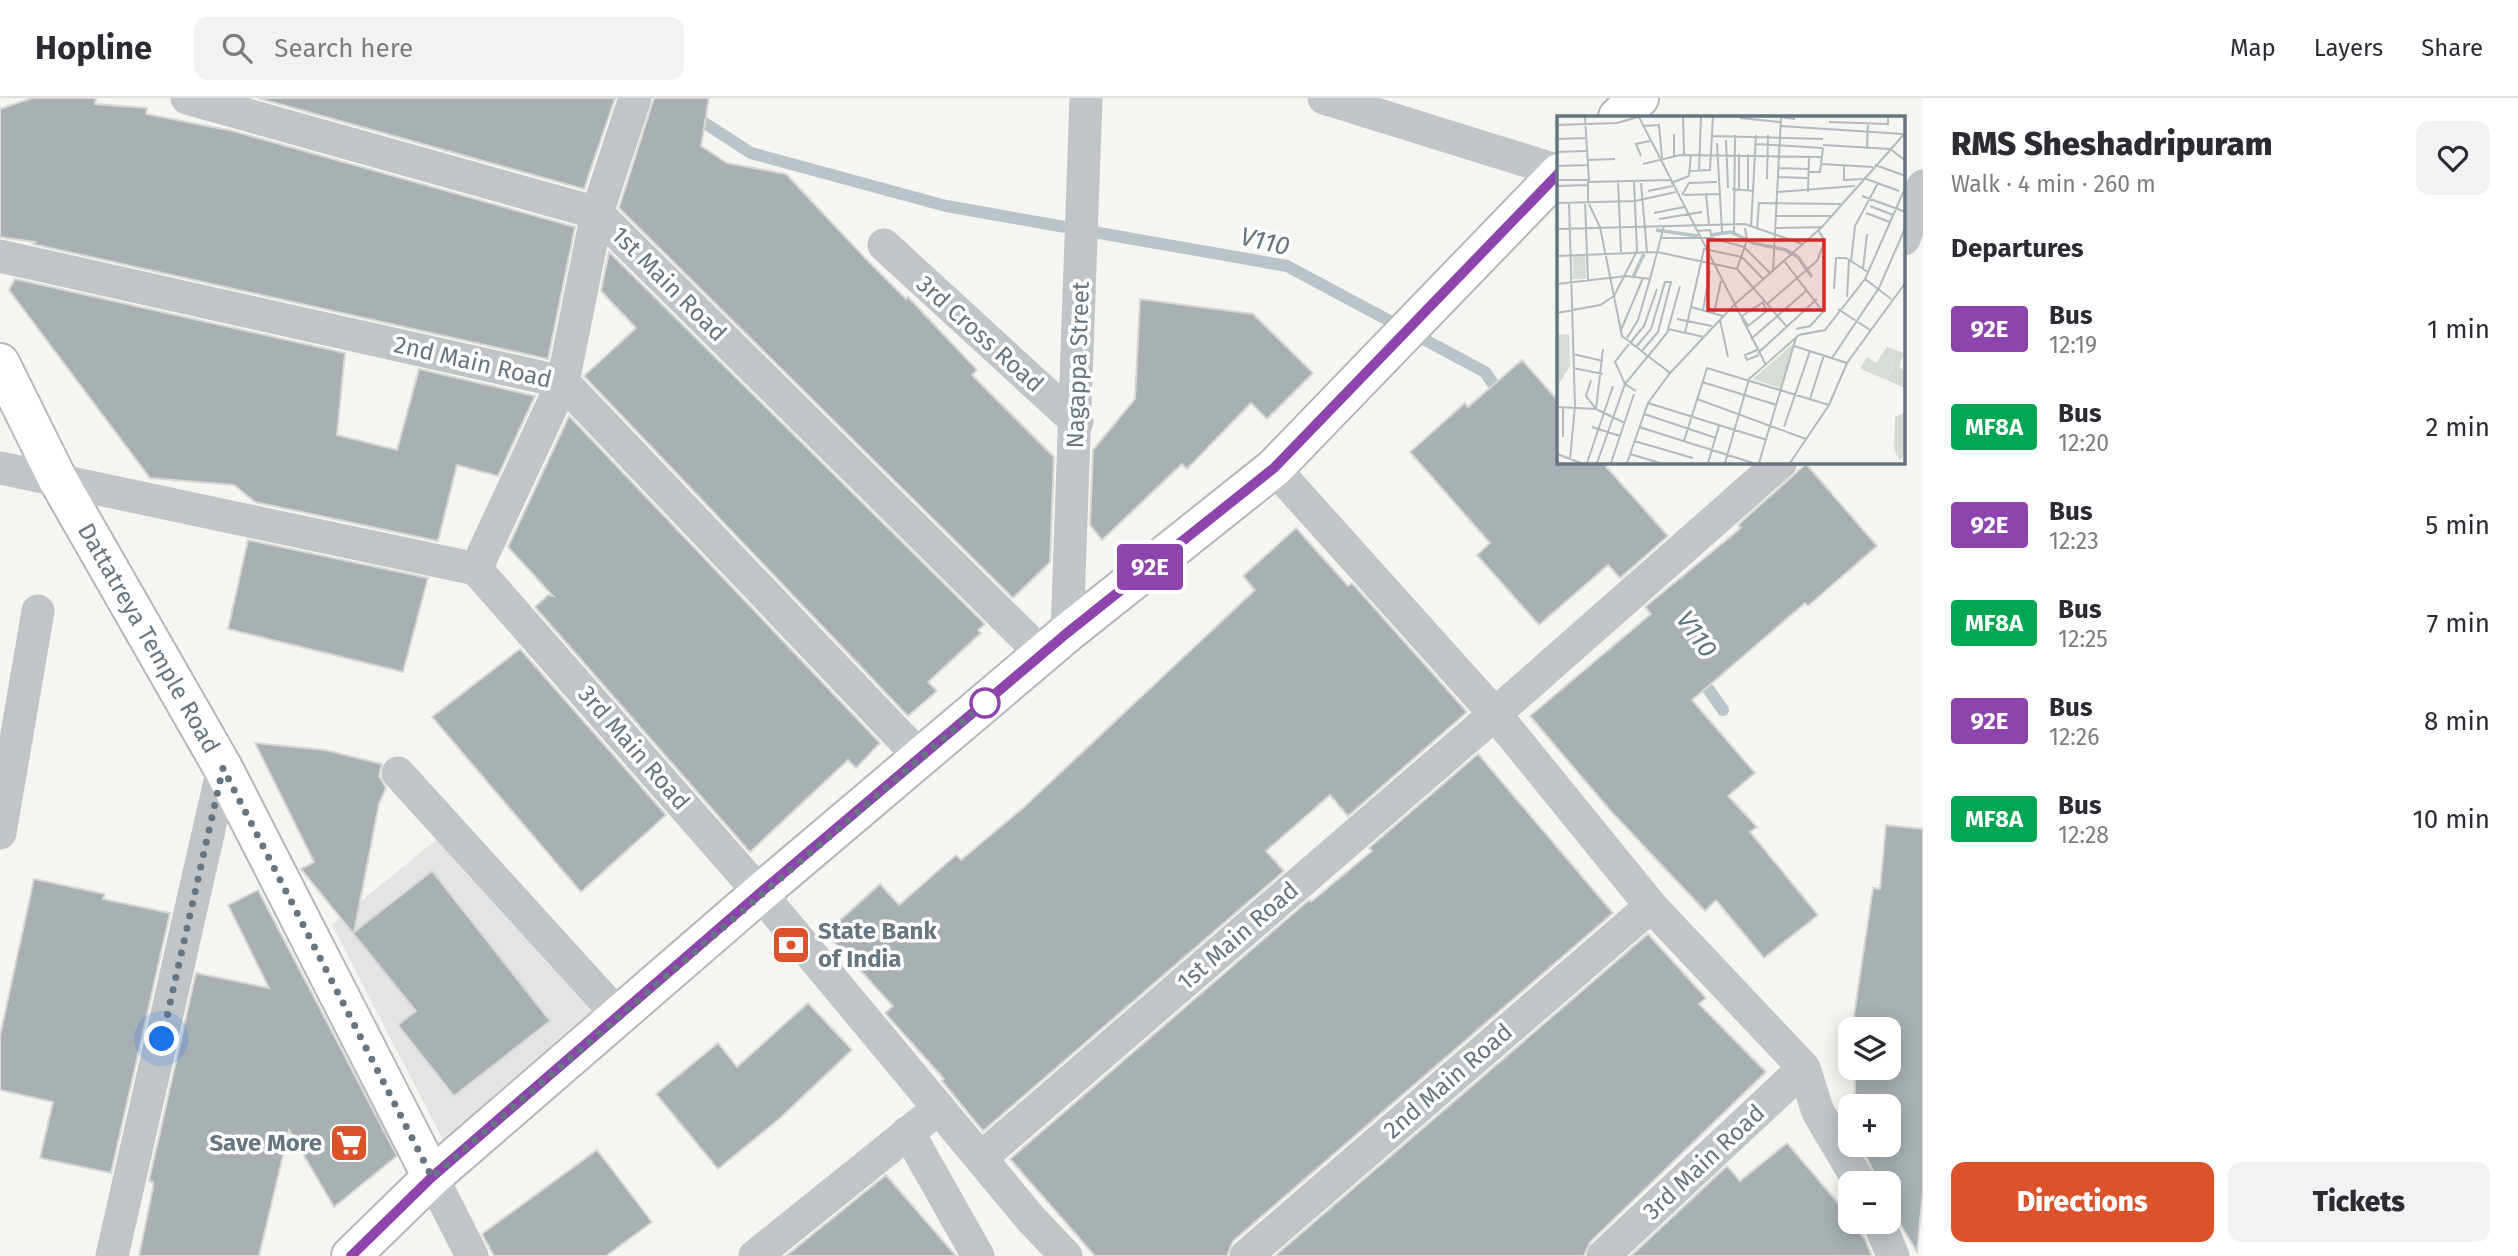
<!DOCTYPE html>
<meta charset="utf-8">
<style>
:root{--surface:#fff;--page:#f2f2f3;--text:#2b2b33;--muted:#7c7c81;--line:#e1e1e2;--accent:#dc532b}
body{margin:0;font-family:"Fira Sans",sans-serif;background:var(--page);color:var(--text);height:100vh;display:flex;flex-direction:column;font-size:26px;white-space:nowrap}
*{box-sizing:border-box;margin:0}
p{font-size:23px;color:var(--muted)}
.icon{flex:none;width:38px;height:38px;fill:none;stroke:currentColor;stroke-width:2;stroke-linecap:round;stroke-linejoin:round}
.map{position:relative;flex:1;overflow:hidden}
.panel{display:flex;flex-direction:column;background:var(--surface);width:595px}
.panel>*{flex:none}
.badge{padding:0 14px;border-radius:5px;font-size:24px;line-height:46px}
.fabs{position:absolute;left:1838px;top:919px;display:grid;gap:14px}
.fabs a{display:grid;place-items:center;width:63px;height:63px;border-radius:14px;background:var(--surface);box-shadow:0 4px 18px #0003;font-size:35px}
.you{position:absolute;width:35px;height:35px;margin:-18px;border:5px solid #fff;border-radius:50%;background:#1a73e8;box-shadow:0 0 0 10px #1a73e833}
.map>.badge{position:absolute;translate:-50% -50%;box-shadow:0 0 0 4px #fff}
h2{padding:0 28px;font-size:26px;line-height:63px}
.round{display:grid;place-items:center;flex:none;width:74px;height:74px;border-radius:14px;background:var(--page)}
.head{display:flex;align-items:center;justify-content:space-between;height:119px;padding:0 28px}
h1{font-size:33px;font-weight:800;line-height:52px}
.action{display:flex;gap:14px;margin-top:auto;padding:14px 28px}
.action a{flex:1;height:80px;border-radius:14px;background:var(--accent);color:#fff;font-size:28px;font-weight:800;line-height:80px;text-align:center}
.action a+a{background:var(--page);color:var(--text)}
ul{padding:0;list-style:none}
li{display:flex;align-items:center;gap:21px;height:98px;padding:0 28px}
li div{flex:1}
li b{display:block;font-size:26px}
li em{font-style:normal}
li .badge{min-width:77px;font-weight:700;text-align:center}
header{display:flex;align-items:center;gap:42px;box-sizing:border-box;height:98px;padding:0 35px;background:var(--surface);border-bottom:2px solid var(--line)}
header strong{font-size:33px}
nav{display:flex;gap:38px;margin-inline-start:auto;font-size:24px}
.search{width:490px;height:63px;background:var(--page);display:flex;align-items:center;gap:18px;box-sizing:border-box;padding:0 24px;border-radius:14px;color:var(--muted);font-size:26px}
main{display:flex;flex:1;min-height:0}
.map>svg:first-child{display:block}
</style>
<header>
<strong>Hopline</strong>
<div class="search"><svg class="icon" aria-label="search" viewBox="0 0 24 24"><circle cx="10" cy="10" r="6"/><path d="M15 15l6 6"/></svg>Search here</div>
<nav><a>Map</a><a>Layers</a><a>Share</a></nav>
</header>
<main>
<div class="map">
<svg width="1923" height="1158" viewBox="0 0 1923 1158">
<rect width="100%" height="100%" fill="#f5f5f2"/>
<!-- built -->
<path fill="#e3e4e3" d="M437 741 595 914 445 1046 332 827Z"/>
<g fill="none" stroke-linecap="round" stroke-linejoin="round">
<!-- stream -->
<path stroke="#b8c4c8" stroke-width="12" d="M666 0 751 55 946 108 1287 168 1485 274 1503 300
M1697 575 1723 612"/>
</g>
<!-- building -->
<path fill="#a8b0b4" stroke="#d7d7d4" stroke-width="2" d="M32 0H96L95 6 147 10 146 16 233 33 575 129 548 261 33 146 35 144 0 139V11Z
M258 0H615L584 91Z
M654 0H709L701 48 727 65 786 76 865 160 906 201 908 199 977 272 972 277 1054 359 1050 464 1013 500 619 110Z
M609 154 985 526 978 532 981 535 928 584 937 593 908 618 584 278 636 230 601 193Z
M15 181 345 255 337 337 397 352 419 271 535 298 498 378 457 367 438 443 255 404 234 387 150 380 9 192Z
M1140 201 1253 216 1313 275 1267 321 1251 305 1187 371 1182 366 1102 442 1090 427 1093 352 1135 301Z
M1522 262 1559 304V364H1602L1668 438 1620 480 1608 467 1539 527 1477 457 1490 445 1410 354 1465 305 1468 309Z
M569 318 880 645 856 670 848 662 750 754 535 509 548 497 553 498 508 449Z
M1806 366 1877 448 1808 508 1805 505 1692 602 1755 675 1728 698 1757 729 1750 734 1818 817 1764 860 1716 802 1705 813 1609 711 1530 618 1651 516 1645 509 1741 430 1738 427Z
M1296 430 1348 488 1352 485 1467 614 1348 718 1330 697 1266 753 1284 773 983 1033 942 983 944 981 885 915 893 908 826 835 880 786 899 807 956 757 961 762 1023 710 1255 492 1243 478Z
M248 442 428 480 403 574 228 531Z
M520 551 666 717 581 794 432 619Z
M255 645 325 652 382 666 379 678 386 690 379 706 354 834 432 773 550 923 454 998 398 927 416 913 301 771 314 764Z
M1478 656 1613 815 1233 1143 1227 1158H1095L1010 1061 1309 802 1311 804 1372 753 1369 750Z
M1886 727 1923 731V1093L1917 1154 1888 1106V1085H1879L1860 1046H1888V1008H1850V1030L1839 1011 1855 995V970H1888V931H1852L1873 790 1880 791Z
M34 781 105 796 103 801 170 815 111 1075 40 1060 53 1004 0 992V938Z
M258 792 397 1058 334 1109 289 1032 259 1158H139L153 1090V1084L149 1083 196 875 269 890 228 807Z
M1648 836 1706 900 1699 906 1766 974 1590 1144 1584 1158H1275Z
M808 905 852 952 779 1021 718 1071 656 996 718 945 737 969Z
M1787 1045 1850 1119V1124L1859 1130H1856L1865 1141 1872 1158H1631L1727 1068 1740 1083Z
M597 1052 652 1124 606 1158H494L482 1136Z
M886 1077 956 1158H786Z"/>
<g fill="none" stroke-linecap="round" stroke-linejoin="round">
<defs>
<g id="secondary">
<path d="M1618 19 1639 0"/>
<path id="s1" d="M0 265 57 380 223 670 432 1079"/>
<path d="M351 1158 432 1079 760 795 1067 535 1274 370 1559 75"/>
</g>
</defs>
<!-- secondary casing -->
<use href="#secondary" stroke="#b3b8bc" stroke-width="42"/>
<!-- street -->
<path stroke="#c1c5c8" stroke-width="33" d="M187 0 597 115 1042 556
M1324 0 1559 73
M1904 141 1923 88
M884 147 1077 324
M0 158 563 284 920 659
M0 370 476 471 760 795 1031 1121 1066 1158
M1274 370 1495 616 1651 808 1804 970 1818 1014 1860 1085
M476 471 563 284 597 115 635 0
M1067 535 1086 0
M398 675 618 917
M0 735 38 513
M908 1034 978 1158
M981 1060 1495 616 1781 364
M432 1079 472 1158
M1879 1124 1893 1158
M112 1158 223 670
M755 1158 939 1010
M1246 1158 1651 808
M1603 1158 1804 970"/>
<!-- secondary -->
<use href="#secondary" stroke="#fff" stroke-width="38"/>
</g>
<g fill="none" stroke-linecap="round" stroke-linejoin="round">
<defs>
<path id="line" d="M351 1158 432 1079 760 795 1067 535 1274 370 1559 75"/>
</defs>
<!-- line casing -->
<use href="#line" stroke="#fff" stroke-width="16"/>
<!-- line -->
<use href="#line" stroke="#8e44ad" stroke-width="10"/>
<!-- walk -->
<path stroke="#657582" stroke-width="7" stroke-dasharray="0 12.6" d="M162 941 223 670 432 1079 985 605"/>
</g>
<!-- icons -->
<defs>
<symbol id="bank-square" viewBox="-11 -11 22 22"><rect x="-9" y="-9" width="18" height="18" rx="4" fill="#dc532b" stroke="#fff"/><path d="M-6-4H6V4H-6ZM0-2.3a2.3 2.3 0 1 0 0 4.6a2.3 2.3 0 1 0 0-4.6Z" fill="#fff"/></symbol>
<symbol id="supermarket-square" viewBox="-11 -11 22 22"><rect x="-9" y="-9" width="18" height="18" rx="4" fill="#dc532b" stroke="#fff"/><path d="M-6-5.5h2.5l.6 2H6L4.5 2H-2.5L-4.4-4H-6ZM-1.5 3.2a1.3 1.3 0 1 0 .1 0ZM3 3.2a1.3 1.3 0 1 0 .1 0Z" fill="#fff"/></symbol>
</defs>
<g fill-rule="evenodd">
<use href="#bank-square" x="769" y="825" width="44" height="44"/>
<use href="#supermarket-square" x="327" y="1023" width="44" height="44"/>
</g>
<!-- markers -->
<circle fill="#fff" stroke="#8e44ad" stroke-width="3.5" cx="985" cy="605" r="14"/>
<g text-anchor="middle" stroke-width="7" stroke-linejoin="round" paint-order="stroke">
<!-- street labels -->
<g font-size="24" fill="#657582" stroke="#fff">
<text transform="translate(669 186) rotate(45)" y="8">1st Main Road</text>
<text transform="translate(980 236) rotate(42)" y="8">3rd Cross Road</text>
<text transform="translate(473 264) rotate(13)" y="8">2nd Main Road</text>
<text transform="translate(1078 267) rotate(-88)" y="8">Nagappa Street</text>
<text dy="8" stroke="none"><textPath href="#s1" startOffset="313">Dattatreya Temple Road</textPath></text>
<text transform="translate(634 650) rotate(49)" y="8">3rd Main Road</text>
<text transform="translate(1238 838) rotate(-41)" y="8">1st Main Road</text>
<text transform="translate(1448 983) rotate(-41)" y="8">2nd Main Road</text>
<text transform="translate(1704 1064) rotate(-43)" y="8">3rd Main Road</text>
</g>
<!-- poi labels -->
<g font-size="24" font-weight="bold" fill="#657582" stroke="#fff" text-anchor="start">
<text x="818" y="841">State Bank<tspan x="818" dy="28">of India</tspan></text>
<text x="322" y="1053" text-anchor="end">Save More</text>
</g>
<!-- water labels -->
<g font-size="26" font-style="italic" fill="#61777f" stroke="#fff">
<text transform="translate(1265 143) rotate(13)" y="9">V110</text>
<text transform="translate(1697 536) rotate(55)" y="9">V110</text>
</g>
</g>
<!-- overview -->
<g transform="translate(1557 18)">
<rect width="348" height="348" fill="#f5f5f2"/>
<path d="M337 247 348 255V272L330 264ZM348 296V337L343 345 337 334 338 301Z" fill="#d6dcd3"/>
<path d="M330 231 347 237 342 251 336 248 330 264 303 253 310 241 319 247Z" fill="#d6dcd3"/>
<path d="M16 140H28L29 163H16ZM12 218 13 250 0 271V219ZM237 227 223 272 196 263Z" fill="#d6dcd3"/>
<path fill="none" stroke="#b8c4c8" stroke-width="3.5" d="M99 114 141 120M154 119 174 116 196 127 229 134 241 141 255 161M76 161 87 138"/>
<path fill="none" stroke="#b2babe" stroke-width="2" d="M28 1 32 65M82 1 209 249M126 1 127 39M183 2 224 6M272 6 331 8V1M0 9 60 7 81 1M86 10 102 9 105 42M224 10 346 18M155 20 266 23M0 23 29 22M169 24 171 72M160 27 165 116M199 28 266 32M266 29 333 33 349 45M310 32 311 7M0 36 29 35M182 38V74M191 38V74M84 40 79 28 93 25M117 40V18M30 44 58 43M86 48 123 39 265 41M264 48 316 51M287 49V64L306 63M318 49 349 60M0 50 30 49M221 52 251 53M132 55 153 54 156 1M142 55 144 1M251 56H263L266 32M221 61 250 62M307 62 342 75M210 63 211 19M0 64H31V86L43 111 65 220 113 257 91 287 70 347M61 64 64 136M32 66 114 64M84 67 90 136M114 67 132 60 134 39M0 70 31 69M175 73 197 75M91 75 116 70M220 76 298 70M251 76 252 40M149 78 152 108M125 79 132 67 160 66M127 79 162 78M305 80 349 96M12 86 18 290 13 343M28 86 31 165M0 87 78 85 119 76M313 90 336 99M97 97 127 91M309 97 333 106M219 100H275M102 103 145 96M194 111 199 19M218 112 265 111M0 113 188 108 245 128M200 113 202 87 284 88M140 115 153 114 155 122 187 131 214 158M177 118 178 19M104 122H154M0 140 100 136 180 153 230 211M228 146 266 196 253 210 239 213M294 146 298 110 321 67M180 153 190 124 188 112M306 153 310 118M216 156 224 1 238 3M308 163 334 183M0 168 69 160 93 163 107 110M277 173 279 142H289L311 156M57 180 80 135 77 66M290 181 292 144M206 187 210 195 191 210 185 200 208 185M210 188 260 145 268 125 261 114M134 191 166 200M281 193 313 214M146 194 153 155M0 197 43 189 57 180M157 197 164 165M120 203 155 210M163 204 171 241M111 213 147 221M64 214 86 162M128 217 147 133 185 141 207 164M70 222 81 204 93 163M194 223 250 174M73 227 87 210 100 173M72 228 58 246 68 268 79 275M237 230 290 247M79 231 94 213 108 166H114L101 216 84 236M200 234 188 239 190 244 202 239M201 237 260 183M16 238 46 245M275 242 322 172 349 110M16 252 46 258M113 257 177 189 265 111 349 16M34 264 29 280 39 293M145 266 220 289M140 283 249 323M253 283 267 239M91 287 210 324M0 291 39 293 68 307M6 291V321M39 293 46 233M87 298 159 322M35 311 63 320M82 311 196 347M227 311 253 235M77 325 136 342M127 325 150 252 272 289M0 338 24 347M73 338 103 347M30 347 56 270M40 347 68 268 110 217 123 170M54 347 77 278M151 347 162 310M168 347 192 263 242 219 268 214 308 163 349 70M202 347 239 222M233 347 272 289 290 247 349 166"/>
<path fill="#d62828" fill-opacity="0.15" stroke="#d62828" stroke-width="3.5" d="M151 124H267V194H151Z"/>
<rect width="348" height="348" fill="none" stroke="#657582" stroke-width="3.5"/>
</g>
</svg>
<div class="fabs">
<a><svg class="icon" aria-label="layers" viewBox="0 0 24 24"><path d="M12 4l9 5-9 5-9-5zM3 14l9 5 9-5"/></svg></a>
<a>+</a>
<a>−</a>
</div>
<div class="you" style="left:162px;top:941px"></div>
<b class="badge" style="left:1150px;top:469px;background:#8e44ad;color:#fff">92E</b>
</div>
<section class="panel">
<div class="head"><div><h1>RMS Sheshadripuram</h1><p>Walk · 4 min · 260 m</p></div><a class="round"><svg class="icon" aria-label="heart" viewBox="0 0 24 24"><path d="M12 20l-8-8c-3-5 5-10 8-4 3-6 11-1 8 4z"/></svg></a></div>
<h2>Departures</h2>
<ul>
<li><span class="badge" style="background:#8e44ad;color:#fff">92E</span><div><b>Bus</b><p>12:19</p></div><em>1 min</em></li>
<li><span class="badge" style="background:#00a651;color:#fff">MF8A</span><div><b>Bus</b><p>12:20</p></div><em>2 min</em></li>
<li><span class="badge" style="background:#8e44ad;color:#fff">92E</span><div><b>Bus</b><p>12:23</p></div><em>5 min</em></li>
<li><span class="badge" style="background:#00a651;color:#fff">MF8A</span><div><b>Bus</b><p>12:25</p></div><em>7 min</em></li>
<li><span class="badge" style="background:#8e44ad;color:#fff">92E</span><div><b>Bus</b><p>12:26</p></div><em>8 min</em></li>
<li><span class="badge" style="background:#00a651;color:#fff">MF8A</span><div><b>Bus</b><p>12:28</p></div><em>10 min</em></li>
</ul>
<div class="action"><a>Directions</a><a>Tickets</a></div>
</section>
</main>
